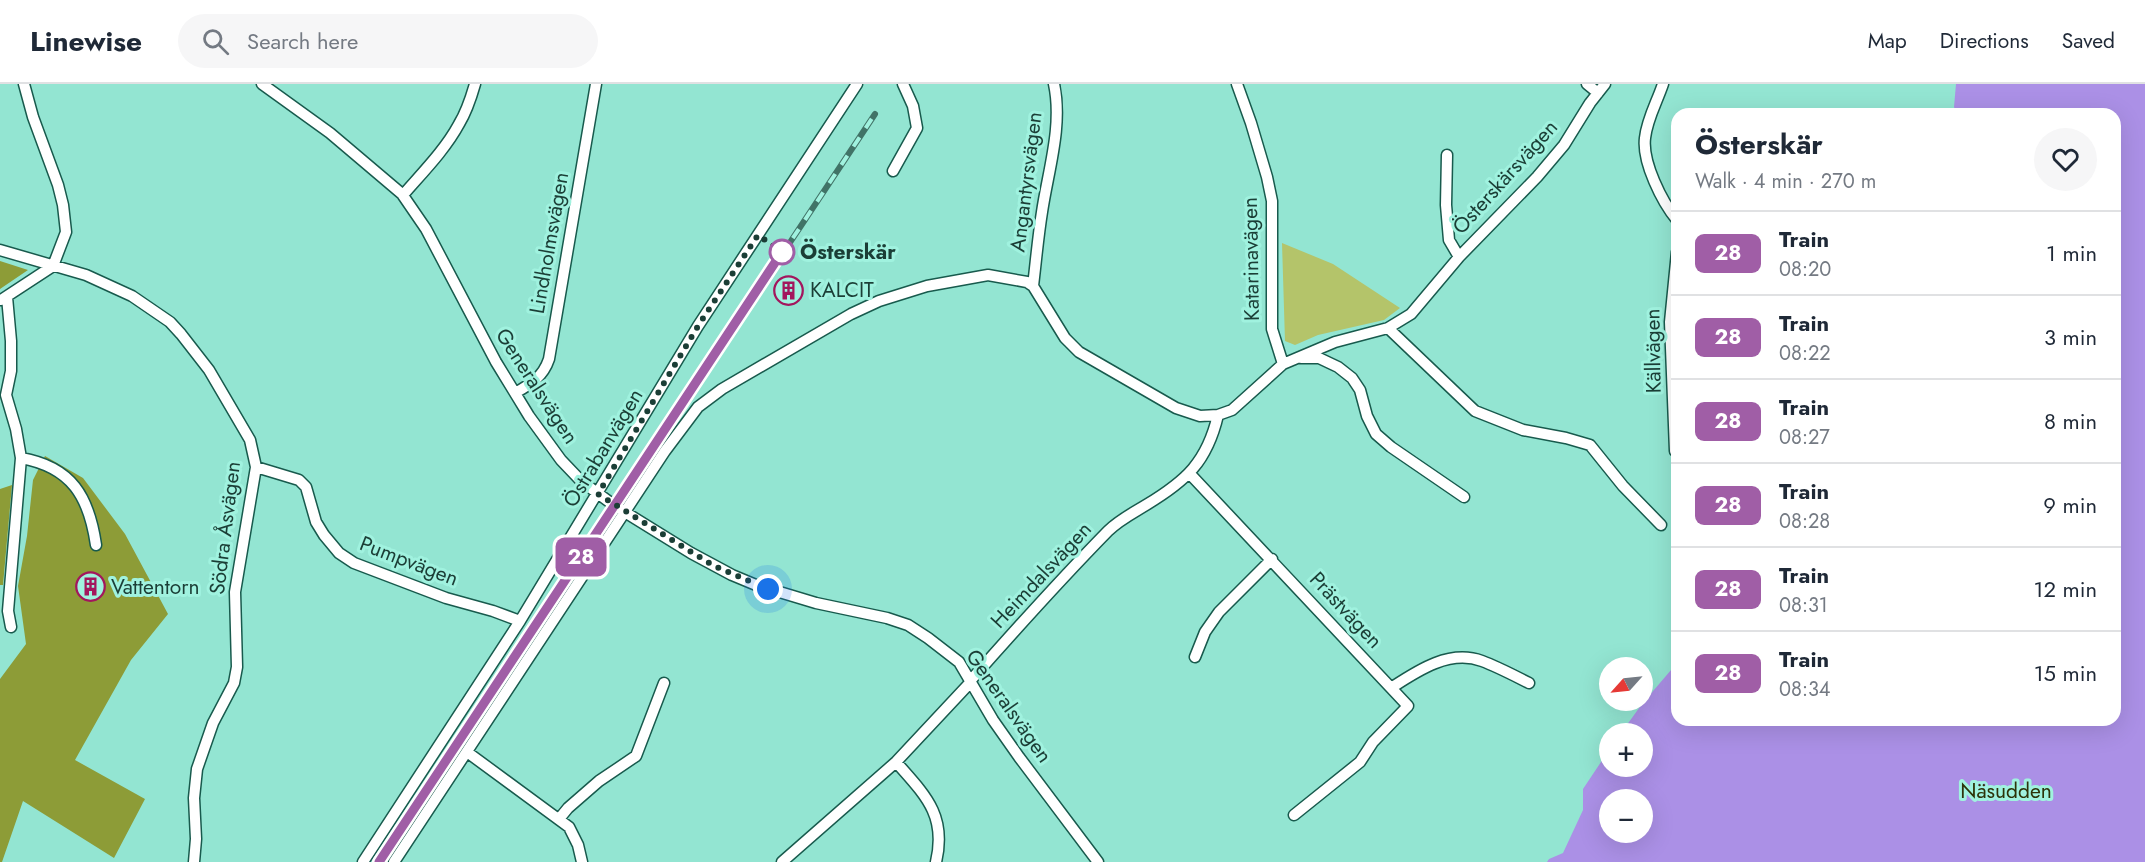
<!DOCTYPE html>
<meta charset="utf-8">
<style>
:root{--surface:#fff;--page:#f6f6f7;--text:#1f2937;--muted:#747a83;--line:#e0e1e3}
body{margin:0;font-family:Jost,sans-serif;background:var(--page);color:var(--text);height:100vh;display:flex;flex-direction:column;font-size:22px;white-space:nowrap}
*{box-sizing:border-box;margin:0}
p{font-size:20px;color:var(--muted)}
.icon{flex:none;width:33px;height:33px;fill:none;stroke:currentColor;stroke-width:2;stroke-linecap:round;stroke-linejoin:round}
.map{position:relative;flex:1;overflow:hidden}
.panel{position:absolute;left:1671px;top:24px;width:450px;height:618px;display:flex;flex-direction:column;background:var(--surface);border-radius:18px;box-shadow:0 6px 24px #0002}
.panel>*{flex:none}
.badge{padding:0 12px;border-radius:9px;font-size:21px;line-height:39px}
.needle{width:39px;rotate:243deg}
.tools{position:absolute;left:1599px;top:573px;display:grid;gap:12px}
.tools a{display:grid;place-items:center;width:54px;height:54px;border-radius:50%;background:var(--surface);box-shadow:0 6px 24px #0002;font-size:30px}
.you{position:absolute;width:30px;height:30px;margin:-15px;border:4px solid #fff;border-radius:50%;background:#1a73e8;box-shadow:0 0 0 9px #1a73e833}
.map>.badge{position:absolute;translate:-50% -50%;box-shadow:0 0 0 3px #fff}
.round{display:grid;place-items:center;flex:none;width:63px;height:63px;border-radius:32px;background:var(--page)}
.overview{display:flex;align-items:center;justify-content:space-between;height:102px;padding:0 24px}
h1{font-size:28px;font-weight:700;line-height:45px}
ul{padding:0;list-style:none}
li{display:flex;align-items:center;gap:18px;height:84px;padding:0 24px;border-top:2px solid var(--line)}
li div{flex:1}
li b{display:block;font-size:22px}
li em{font-style:normal}
li .badge{min-width:66px;font-weight:700;text-align:center}
header{display:flex;align-items:center;gap:36px;box-sizing:border-box;height:84px;padding:0 30px;background:var(--surface);border-bottom:2px solid var(--line)}
header strong{font-size:28px}
nav{display:flex;gap:33px;margin-inline-start:auto;font-size:21px}
.search{width:420px;height:54px;background:var(--page);display:flex;align-items:center;gap:15px;box-sizing:border-box;padding:0 21px;border-radius:33px;color:var(--muted);font-size:22px}
.map>svg:first-child{display:block}
</style>
<header>
<strong>Linewise</strong>
<div class="search"><svg class="icon" aria-label="search" viewBox="0 0 24 24"><circle cx="10" cy="10" r="6"/><path d="M15 15l6 6"/></svg>Search here</div>
<nav><a>Map</a><a>Directions</a><a>Saved</a></nav>
</header>
<div class="map">
<svg width="2145" height="778" viewBox="0 0 2145 778">
<rect width="100%" height="100%" fill="#93e5d2"/>
<!-- green -->
<path fill="#b4c46a" d="M1282 159 1333 180 1400 224 1384 236 1318 251 1295 261 1285 257Z"/>
<!-- forest -->
<path fill="#8d9c37" d="M0 177 28 186 0 205Z
M45 372 83 394 125 450 168 530 131 576 75 676 145 715 114 774 23 717 2 778H0V595L26 560 18 502 27 452 33 396Z
M12 401 3 501H0V405Z"/>
<!-- water -->
<path fill="#ab90e6" fill-rule="evenodd" d="M1956 0H2145V778H1547L1549 775 1563 769 1583 726V705L1609 666 1610 682H1642V650L1621 649 1642 620 1677 579V636H2115V30H1957L1954 23ZM1610 716H1642V748H1610Z"/>
<g fill="none" stroke-linecap="round" stroke-linejoin="round">
<defs>
<path id="street" d="M24 0 33 33 58 101 63 121 66 148 53 182
M262 0 330 49 402 110 426 145 496 278 529 332 561 376 581 397 615 422 691 469 732 491 756 501 816 519 887 534 908 541 928 554 959 578 993 636 1019 673 1098 778
M1237 0 1251 39 1267 93 1272 117V245L1283 280
M1587 0 1598 9
M1663 0C1657 18 1647 35 1645 54 1642 78 1662 118 1677 136
M1447 71 1446 121 1449 156 1459 173
M893 87 917 44 913 22 903 0
M403 111C422 89 445 66 459 40 467 27 471 14 475 0
M0 166 86 191 132 212 170 238 181 250 209 286 250 356 256 383 235 508 237 583 234 599 213 639 197 685 194 714 196 755 194 778
M1033 202C1036 177 1038 153 1042 128 1048 87 1063 42 1054 0
M7 213 11 257V287L6 311 16 345 21 374 8 527 11 543
M1 216 53 182
M1388 244 1475 327 1523 346 1566 354 1590 361 1623 402 1661 441
M1301 274H1319L1338 283 1352 294 1360 306 1367 332 1376 350 1391 363 1464 413
M515 309C531 300 543 293 549 275L596 0
M1675 367 1670 238 1677 168
M21 374C72 383 89 413 96 461
M256 383 299 396 306 403 316 438 324 451 339 469 354 479 446 514 493 527 520 537
M1190 390 1408 622 1373 658 1360 678 1294 731
M1195 573 1205 548 1219 528 1272 475
M1391 604C1417 587 1449 565 1482 577 1498 583 1513 591 1529 599
M467 668 569 743 578 761 582 778
M896 678C925 711 947 731 936 778
M559 735 568 724 599 697 636 672 664 599
M363 778 520 537 698 242 857 0
M394 778 665 367 698 323 722 305 851 230 879 217 927 202 988 191 1027 198 1033 202 1065 254 1079 268 1176 324 1200 332 1218 331 1232 326 1283 280 1335 258 1388 244 1411 230 1459 173 1537 93 1564 61 1590 19 1605 0
M782 778 896 678 968 601 971 596C1016 545 1061 495 1108 447 1119 436 1133 429 1146 421 1186 397 1207 378 1218 331"/>
</defs>
<!-- street casing -->
<use href="#street" stroke="#185a4d" stroke-width="13"/>
<!-- street -->
<use href="#street" stroke="#fff" stroke-width="10"/>
<defs>
<path id="rail" d="M380 778 875 30"/>
</defs>
<!-- rail casing -->
<use href="#rail" stroke="#417367" stroke-width="6"/>
<!-- rail -->
<use href="#rail" stroke="#a0f2df" stroke-width="4" stroke-dasharray="11" stroke-linecap="butt"/>
</g>
<g fill="none" stroke-linecap="round" stroke-linejoin="round">
<defs>
<path id="line" d="M379 778 782 168"/>
</defs>
<!-- line casing -->
<use href="#line" stroke="#fff" stroke-width="14"/>
<!-- line -->
<use href="#line" stroke="#a05ea6" stroke-width="9"/>
<!-- walk -->
<path stroke="#1b3e36" stroke-width="6" stroke-dasharray="0 10.8" d="M768 505 714 482 598 410 698 242 758 151 782 168"/>
</g>
<!-- icons -->
<defs>
<symbol id="building-ring" viewBox="-11 -11 22 22"><circle r="9.5" fill="#a0f2df" stroke="#a3165d" stroke-width="1.5"/><path d="M-4-6H4V6H1V3H-1V6H-4ZM-2.5-4.3h1.7v1.8h-1.7ZM.8-4.3h1.7v1.8H.8ZM-2.5-1h1.7V.8h-1.7ZM.8-1h1.7V.8H.8Z" fill="#a3165d"/></symbol>
</defs>
<g fill-rule="evenodd">
<use href="#building-ring" x="772" y="190" width="33" height="33"/>
<use href="#building-ring" x="74" y="486" width="33" height="33"/>
</g>
<!-- markers -->
<circle fill="#fff" stroke="#a05ea6" stroke-width="3" cx="782" cy="168" r="12"/>
<g text-anchor="middle" stroke-width="6" stroke-linejoin="round" paint-order="stroke">
<!-- street labels -->
<g font-size="21" fill="#1b3e36" stroke="#a0f2df">
<text transform="translate(1505 93) rotate(-48)" y="7">Österskärsvägen</text>
<text transform="translate(1026 98) rotate(-83)" y="7">Angantyrsvägen</text>
<text transform="translate(549 159) rotate(-80)" y="7">Lindholmsvägen</text>
<text transform="translate(1251 175) rotate(-91)" y="7">Katarinavägen</text>
<text transform="translate(1653 267) rotate(-91)" y="7">Källvägen</text>
<text transform="translate(537 302) rotate(57)" y="7">Generalsvägen</text>
<text transform="translate(603 364) rotate(-59)" y="7">Östrabanvägen</text>
<text transform="translate(225 444) rotate(-83)" y="7">Södra Åsvägen</text>
<text transform="translate(409 477) rotate(21)" y="7">Pumpvägen</text>
<text transform="translate(1041 491) rotate(-47)" y="7">Heimdalsvägen</text>
<text transform="translate(1346 526) rotate(47)" y="7">Prästvägen</text>
<text transform="translate(1009 622) rotate(55)" y="7">Generalsvägen</text>
</g>
<!-- stop labels -->
<g font-size="21" font-weight="bold" fill="#1b3e36" stroke="#a0f2df" text-anchor="start">
<text x="800" y="175">Österskär</text>
</g>
<!-- poi labels -->
<g font-size="21" fill="#1b3e36" stroke="#a0f2df" text-anchor="start">
<text x="810" y="213">KALCIT</text>
<text x="111" y="510">Vattentorn</text>
</g>
<!-- park labels -->
<g font-size="21" fill="#2d3309" stroke="#a0f2df">
<text x="2006" y="714">Näsudden</text>
</g>
</g>
</svg>
<div class="tools">
<a><svg class="needle" viewBox="-14 -14 28 28"><path d="M0-13l5 13h-10z" fill="#e53935"/><path d="M0 13l5-13h-10z" fill="#747a83"/></svg></a>
<a>+</a>
<a>−</a>
</div>
<div class="you" style="left:768px;top:505px"></div>
<b class="badge" style="left:581px;top:473px;background:#a05ea6;color:#fff">28</b>
<section class="panel">
<div class="overview"><div><h1>Österskär</h1><p>Walk · 4 min · 270 m</p></div><a class="round"><svg class="icon" aria-label="heart" viewBox="0 0 24 24"><path d="M12 20l-8-8c-3-5 5-10 8-4 3-6 11-1 8 4z"/></svg></a></div>
<ul>
<li><span class="badge" style="background:#a05ea6;color:#fff">28</span><div><b>Train</b><p>08:20</p></div><em>1 min</em></li>
<li><span class="badge" style="background:#a05ea6;color:#fff">28</span><div><b>Train</b><p>08:22</p></div><em>3 min</em></li>
<li><span class="badge" style="background:#a05ea6;color:#fff">28</span><div><b>Train</b><p>08:27</p></div><em>8 min</em></li>
<li><span class="badge" style="background:#a05ea6;color:#fff">28</span><div><b>Train</b><p>08:28</p></div><em>9 min</em></li>
<li><span class="badge" style="background:#a05ea6;color:#fff">28</span><div><b>Train</b><p>08:31</p></div><em>12 min</em></li>
<li><span class="badge" style="background:#a05ea6;color:#fff">28</span><div><b>Train</b><p>08:34</p></div><em>15 min</em></li>
</ul>
</section>
</div>
